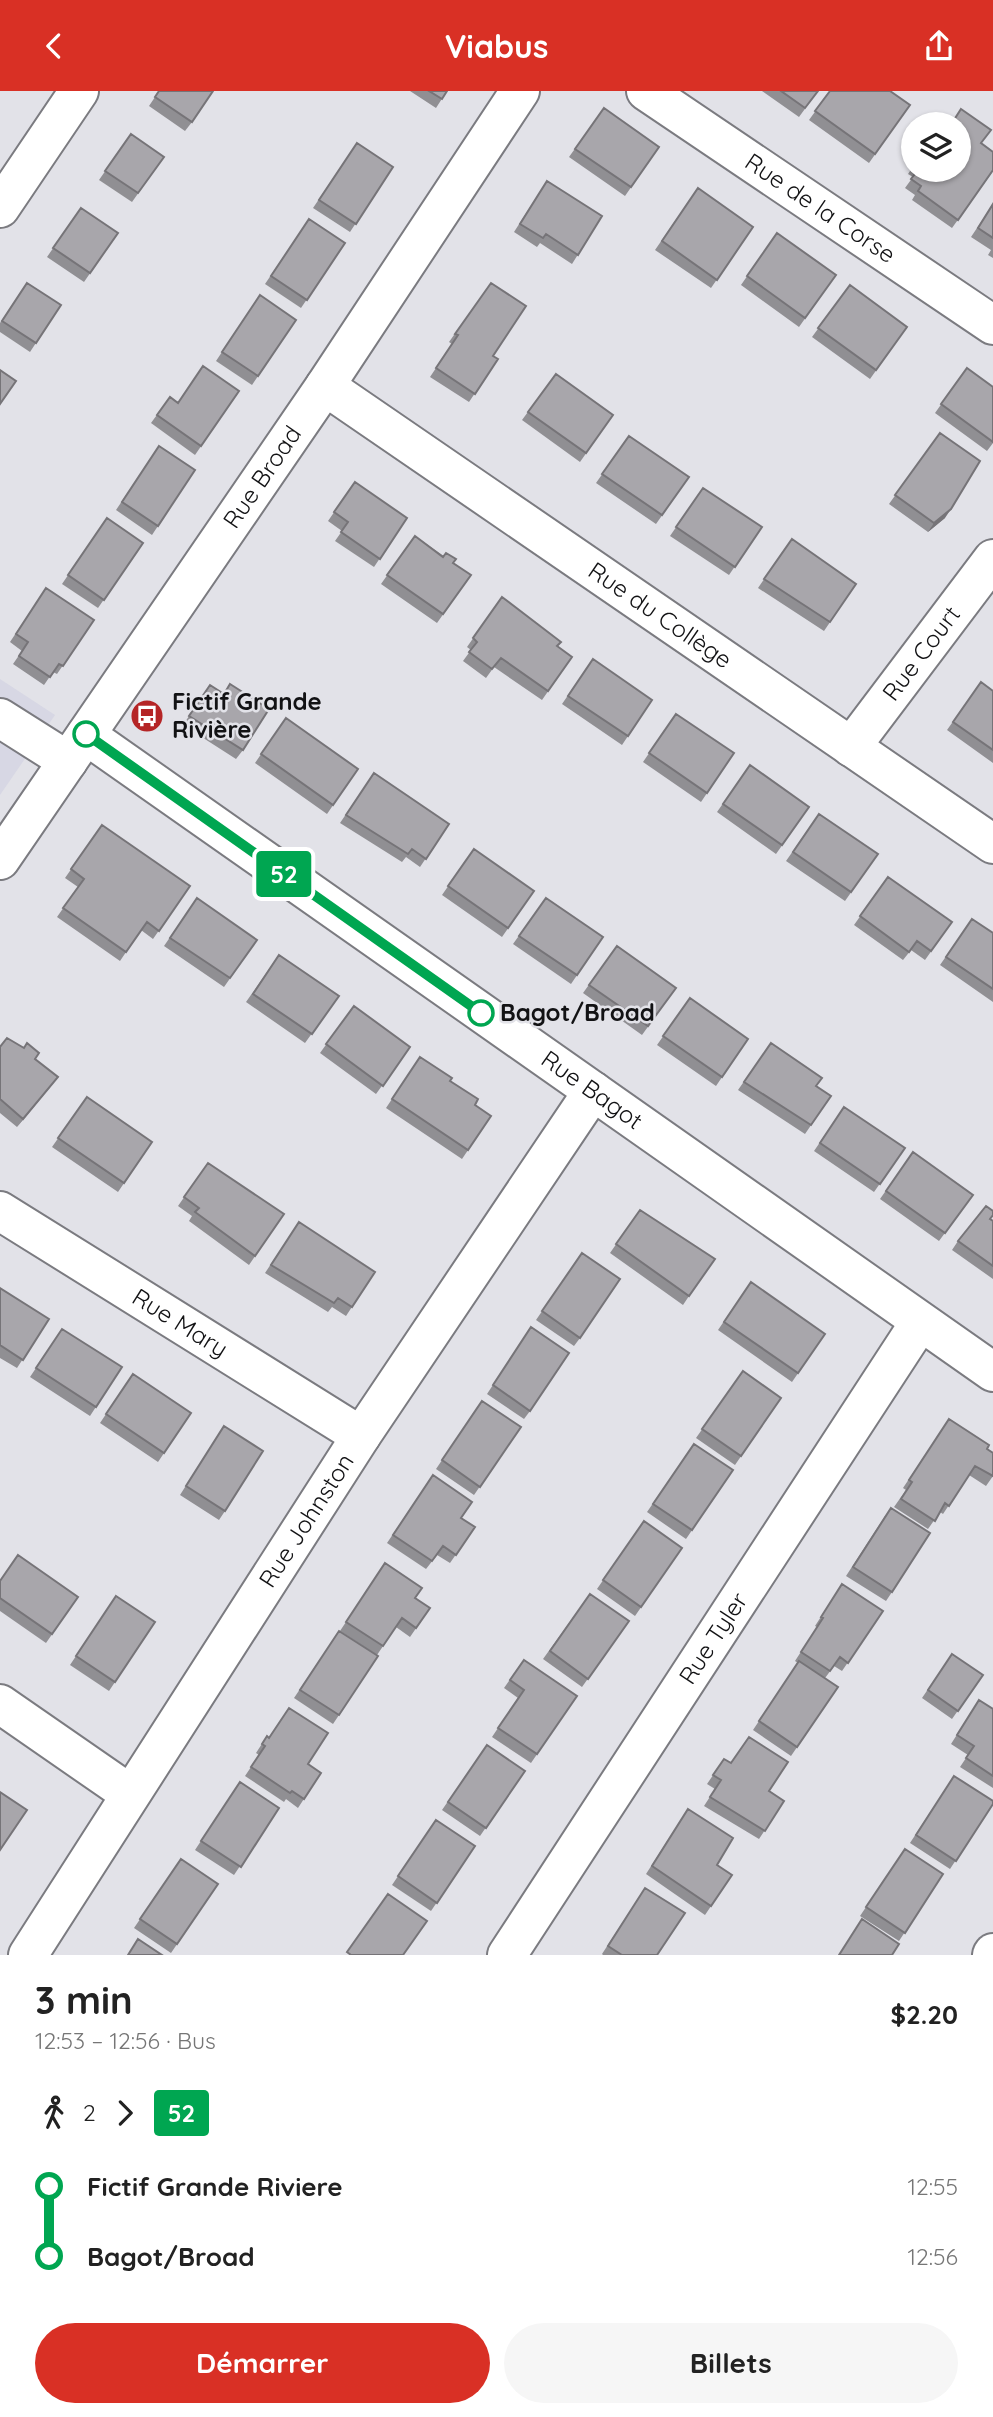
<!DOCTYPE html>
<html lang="fr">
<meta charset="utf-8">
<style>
:root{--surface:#fff;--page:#f6f6f6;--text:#222;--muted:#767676;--accent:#d93025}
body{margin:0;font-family:Quicksand,sans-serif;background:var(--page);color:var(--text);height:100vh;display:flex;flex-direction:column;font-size:26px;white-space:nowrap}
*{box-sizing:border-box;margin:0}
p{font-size:23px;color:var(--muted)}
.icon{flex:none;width:38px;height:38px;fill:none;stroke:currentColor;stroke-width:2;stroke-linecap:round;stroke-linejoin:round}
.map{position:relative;height:1864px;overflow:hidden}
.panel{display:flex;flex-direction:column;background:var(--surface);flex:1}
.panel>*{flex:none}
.badge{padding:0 14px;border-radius:5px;font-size:24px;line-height:46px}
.fabs{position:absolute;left:901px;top:21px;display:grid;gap:14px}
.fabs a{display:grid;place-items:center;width:70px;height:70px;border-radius:50%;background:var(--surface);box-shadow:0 2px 5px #0004;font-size:35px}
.map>.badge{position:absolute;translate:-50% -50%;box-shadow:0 0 0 4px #fff}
.legs{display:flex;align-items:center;gap:10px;height:77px;padding:0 35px;font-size:23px}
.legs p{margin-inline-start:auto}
.head{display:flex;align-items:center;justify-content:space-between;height:119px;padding:0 35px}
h1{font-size:38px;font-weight:700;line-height:52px}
.cta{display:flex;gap:14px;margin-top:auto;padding:14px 35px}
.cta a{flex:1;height:80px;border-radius:42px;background:var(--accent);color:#fff;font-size:28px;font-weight:700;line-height:80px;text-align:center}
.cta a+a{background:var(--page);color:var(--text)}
ul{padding:0 35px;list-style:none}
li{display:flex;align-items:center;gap:24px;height:70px;font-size:26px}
li i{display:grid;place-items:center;width:10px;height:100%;margin:0 9px;background:currentColor}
li i::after{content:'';width:18px;height:18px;margin:-9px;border:5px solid;border-radius:50%;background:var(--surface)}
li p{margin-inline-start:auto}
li:first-child i{background:linear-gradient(#0000 50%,currentColor 0)}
li:last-child i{background:linear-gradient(currentColor 50%,#0000 0)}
header{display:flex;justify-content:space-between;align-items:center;height:91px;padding:0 35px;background:var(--accent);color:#fff;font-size:32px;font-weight:700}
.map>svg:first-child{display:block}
</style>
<header><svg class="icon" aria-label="back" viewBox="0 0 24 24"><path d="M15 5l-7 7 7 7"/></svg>Viabus<svg class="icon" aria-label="share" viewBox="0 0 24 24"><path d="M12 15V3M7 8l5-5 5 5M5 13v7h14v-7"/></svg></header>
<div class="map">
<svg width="993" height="1864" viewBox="0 0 993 1864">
<rect width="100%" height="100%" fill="#e2e2e8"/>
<!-- built -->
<path fill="#d7d7e4" d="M0 588 55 624 0 704Z"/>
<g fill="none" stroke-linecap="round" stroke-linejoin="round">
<defs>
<g id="minor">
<path id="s1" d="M646 0 993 234"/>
<path d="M0 117 79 0"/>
<path id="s2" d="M325 295 993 753"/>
<path d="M0 627 68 670"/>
<path id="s3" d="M86 644 993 1281"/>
<path id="s4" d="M851 656 993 468"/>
<path id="s5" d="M0 769 325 295 520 0"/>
<path id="s6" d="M0 1120 361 1345"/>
<path d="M0 1613 130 1703"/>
<path id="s7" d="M28 1864 361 1345 593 1000"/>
<path id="s8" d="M507 1864 920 1231"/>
<path d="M992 1864 993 1862"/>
</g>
</defs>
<!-- minor casing -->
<use href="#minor" stroke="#7b7b80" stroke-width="42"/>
<!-- minor -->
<use href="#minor" stroke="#fff" stroke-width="38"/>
</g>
<!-- wall -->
<path fill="#908f93" d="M159 0 192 31 185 40 149 15Z
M410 0H447L436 17Z
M762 0H818L799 26Z
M830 0 910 14 869 72 809 29Z
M604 17 659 56 625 105 569 66Z
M131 43 164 66 132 111 99 89Z
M357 52 393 76 350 141 313 117Z
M981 52 993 80 952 137 912 109 915 104 905 97 913 86 908 83 914 74V79H959Z
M698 97 753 136 711 197 655 159Z
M541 99 602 125 572 173 540 152 537 156 514 141Z
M993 113V167L988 164 991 159 971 146Z
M81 117 118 142 84 191 47 166Z
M309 128 345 152 301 217 265 193Z
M777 142 836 184 799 236 741 194Z
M27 192 61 214 30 261 0 241V232Z
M491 192 493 265 498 268 469 311 430 286 452 253 449 251Z
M850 194 907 236 870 288 812 246Z
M260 204 296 229 252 294 216 270Z
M967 277 993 296V352L987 360 935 322Z
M556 283 613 324 580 371 522 329Z
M239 300 195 364 151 332 170 306 178 311Z
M940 342 945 427 928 441 889 413Z
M629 345 689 386 656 433 596 392Z
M159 355 195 379 152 444 116 419Z
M355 391 407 427 374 476 335 450 342 440 328 430Z
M703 397 762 436 729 484 670 445Z
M107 427 143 452 98 517 62 493Z
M415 445 471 484 437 532 381 493Z
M792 448 856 493 824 540 758 497Z
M46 497 94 529 57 583 53 581 44 594 13 573 22 560 10 551Z
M502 506 557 555 572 566 542 609 494 576 486 587 463 570 471 559 467 556Z
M593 568 628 645 622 654 562 613Z
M981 591 993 600V672L947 639Z
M230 593 243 659 236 668 183 634 210 594 224 603Z
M676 623 734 662 701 711 643 671Z
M286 627 358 678 327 723 255 672Z
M750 674 809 716 776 763 717 721Z
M374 682 449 733 420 776 406 766 402 771 340 732Z
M819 723 878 763 845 810 786 770Z
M102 734 190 795 153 848 141 839 120 870 57 826 78 796 65 787Z
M474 758 534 800 502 846 442 804Z
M888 786 952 831 925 869 911 859 903 869 854 834Z
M197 807 257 849 224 896 164 855Z
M546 807 603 846 571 893 513 853Z
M972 828 993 842V911L940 874Z
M617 855 676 897 642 944 583 902Z
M279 864 339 905 305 952 246 911Z
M690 907 748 948 716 995 657 954Z
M354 915 410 956 376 1003 320 962Z
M771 952 816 995 831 1005 805 1043 738 999Z
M0 956 35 968 58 986 17 1036 0 1022Z
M420 966 475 1014 491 1025 462 1068 386 1017Z
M87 1006 152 1051 118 1101 52 1056Z
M844 1016 905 1057 874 1101 814 1060Z
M913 1061 973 1104 939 1150 880 1108Z
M208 1072 284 1123 249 1174 189 1130 192 1125 178 1115Z
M640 1119 689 1205 683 1214 610 1162Z
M990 1128 993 1130V1188L952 1159 958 1150Z
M299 1131 375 1181 346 1225 332 1216 328 1221 265 1182Z
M582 1162 580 1247 574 1255 536 1229Z
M751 1191 825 1243 792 1291 718 1239Z
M0 1197 49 1228 17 1277 0 1267Z
M531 1236 530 1320 524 1328 487 1303Z
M62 1238 122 1276 90 1325 30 1286Z
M743 1280 781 1307 735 1374 696 1347Z
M133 1283 191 1322 158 1371 100 1332Z
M482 1310 521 1336 474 1404 436 1378Z
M949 1328 987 1358 993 1385 986 1395 969 1384 943 1423 940 1421 928 1438 894 1416 906 1399 903 1397Z
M218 1344 225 1420 219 1429 180 1404Z
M694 1353 733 1379 686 1448 647 1421Z
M433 1384 461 1427 475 1436 450 1472 437 1464 426 1478 387 1452Z
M885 1425 892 1501 886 1510 846 1485Z
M644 1430 682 1457 635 1525 597 1498Z
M385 1472 415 1507 430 1517 410 1546 396 1536 377 1564 340 1540Z
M0 1490 78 1506 46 1552 0 1520Z
M842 1493 883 1520 842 1580 834 1575 825 1587 838 1596 791 1665 753 1639 798 1572 795 1570 817 1536 815 1535Z
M590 1503 629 1530 582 1596 543 1568Z
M116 1505 155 1531 109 1600 70 1574Z
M339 1540V1624L333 1633 294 1607Z
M952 1563 983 1584 952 1628 922 1607Z
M524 1569 577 1605 531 1672 492 1646 518 1607 504 1597Z
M979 1609 993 1618V1697L960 1676 968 1664 951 1653Z
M267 1645 321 1682 298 1717 286 1708 284 1711 245 1685 259 1664 256 1662Z
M487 1654 525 1680 480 1745 442 1719Z
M724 1668 784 1710 759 1748 704 1715 715 1698 707 1693Z
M954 1685 993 1713 950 1778 910 1752Z
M240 1691 279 1717 234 1784 195 1759Z
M682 1727 717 1774 732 1784 705 1824 646 1783Z
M436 1729 475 1755 431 1820 392 1794Z
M905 1758 943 1783 899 1850 860 1825Z
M181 1768 218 1793 171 1862 134 1837Z
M645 1797 657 1864H603L602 1863Z"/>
<!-- shaded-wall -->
<path fill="#767478" d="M951 418 945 427 928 441 934 432Z
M58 986 51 995 17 1036 23 1028Z"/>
<!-- building -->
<path fill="#a8a6ab" stroke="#767478" stroke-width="2" d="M159 0H213L192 31 155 6Z
M429 0H447L442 8Z
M781 0H818L805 17Z
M830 0H890L910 14 875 63 815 20Z
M604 17 659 56 631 96 575 58Z
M961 18 991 39 981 52 993 61V79L958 129 918 100 921 95 911 88 918 79H959V33H943L947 28 952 32Z
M131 43 164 66 138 102 105 80Z
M357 52 393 76 356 133 319 109Z
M547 90 602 125 578 164 546 143 543 147 520 133Z
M698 97 753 136 717 189 662 150Z
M993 113V147L978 137Z
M81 117 118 142 90 182 53 157Z
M309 128 345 152 307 209 271 185Z
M777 142 836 184 805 227 747 185Z
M27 192 61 214 36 252 2 230Z
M491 192 526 215 493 265 498 268 475 303 436 277 458 244 455 243Z
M850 194 907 236 876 279 818 237Z
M260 204 296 229 258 285 222 261Z
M203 275 239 300 201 355 157 324 170 306 178 312Z
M967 277 993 296V351L941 313Z
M0 279 16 290 0 313Z
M556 283 613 324 586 362 528 321Z
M940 342 980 370 951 418 934 432 895 404Z
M629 345 689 386 662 424 602 383Z
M159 355 195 379 158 435 122 411Z
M355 391 407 427 380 468 341 441 348 431 334 421Z
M703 397 762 436 735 476 676 436Z
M107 427 143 452 104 509 68 484Z
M415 445 443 466 446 462 456 468 453 472 471 484 443 523 387 484Z
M792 448 856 493 830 531 764 488Z
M46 497 94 529 63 575 59 573 50 586 19 565 28 551 16 543Z
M502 506 561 551 557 555 572 566 548 600 501 567 492 578 469 561 477 551 473 547Z
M593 568 652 609 628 645 568 605Z
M981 591 993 600V659L953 631Z
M230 593 269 618 243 659 189 625 210 594 224 603Z
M676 623 734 662 707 702 649 662Z
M286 627 358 678 333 714 261 663Z
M750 674 809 716 782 754 723 713Z
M374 682 449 733 426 768 412 758 408 763 346 724Z
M819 723 878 763 851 801 793 761Z
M102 734 190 795 159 840 147 831 126 861 63 817 84 788 71 778Z
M474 758 534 800 508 837 448 795Z
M888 786 952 831 931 860 917 850 909 861 860 825Z
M197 807 257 849 230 887 170 847Z
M546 807 603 846 577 884 519 845Z
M972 828 993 842V898L946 866Z
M617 855 676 897 648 935 589 894Z
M279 864 339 905 312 943 253 903Z
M690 907 748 948 722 986 663 945Z
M354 915 410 956 383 995 326 953Z
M7 947 24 957 27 952 39 962 35 968 58 986 23 1028 0 1008V956Z
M771 952 822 987 816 995 831 1005 811 1034 744 991Z
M420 966 452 987 450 990 478 1008 475 1014 491 1025 468 1059 392 1008Z
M87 1006 152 1051 124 1092 58 1047Z
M844 1016 905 1057 880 1093 820 1052Z
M913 1061 973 1104 945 1142 886 1100Z
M208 1072 284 1123 255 1165 195 1121 199 1117 184 1106Z
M986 1115 993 1120V1124L990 1128 993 1130V1175L958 1150Z
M640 1119 715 1168 689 1205 616 1153Z
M299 1131 375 1181 352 1216 338 1207 334 1212 271 1174Z
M582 1162 620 1188 580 1247 542 1220Z
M751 1191 825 1243 798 1282 724 1231Z
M0 1197 49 1228 23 1269 0 1254Z
M531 1236 569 1262 530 1320 493 1294Z
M62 1238 122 1276 96 1316 36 1277Z
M743 1280 781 1307 741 1365 702 1338Z
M133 1283 191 1322 164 1362 106 1323Z
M482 1310 521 1336 480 1396 442 1369Z
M949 1328 989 1354 987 1358 993 1362V1385L975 1375 949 1415 945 1412 935 1430 901 1408 912 1391 909 1389Z
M224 1335 263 1360 225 1420 186 1395Z
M694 1353 733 1379 692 1439 653 1413Z
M433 1384 472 1411 461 1427 475 1436 456 1464 443 1455 432 1470 393 1444Z
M891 1417 930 1442 892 1501 853 1476Z
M644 1430 682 1457 641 1516 603 1489Z
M18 1464 78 1506 52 1543 0 1507V1490Z
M385 1472 422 1497 415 1507 430 1517 416 1537 402 1527 383 1555 346 1531Z
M842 1493 883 1520 848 1572 840 1566 830 1580 801 1561 823 1527 821 1526Z
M590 1503 629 1530 588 1588 550 1560Z
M116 1505 155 1531 115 1591 76 1565Z
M339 1540 378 1565 339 1624 300 1599Z
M952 1563 983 1584 958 1620 928 1599Z
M524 1569 577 1605 537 1663 498 1637 524 1599 510 1589Z
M799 1570 838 1596 797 1656 759 1630Z
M979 1609 993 1618V1685L966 1667 974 1655 957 1644Z
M289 1617 328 1642 308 1673 321 1682 304 1708 292 1700 290 1702 251 1676 265 1655 262 1653 267 1645 269 1647Z
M749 1646 788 1671 769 1700 784 1710 765 1740 710 1706 721 1689 713 1684 724 1668 731 1672Z
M487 1654 525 1680 486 1737 448 1711Z
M954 1685 993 1710V1713L956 1770 916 1744Z
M240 1691 279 1717 241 1776 201 1750Z
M0 1701 27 1719 0 1759Z
M688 1718 733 1747 717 1774 732 1784 711 1815 652 1775Z
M436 1729 475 1755 437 1812 398 1785Z
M905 1758 943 1783 905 1842 866 1816Z
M181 1768 218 1793 177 1853 140 1828Z
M645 1797 685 1822 657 1864H622L608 1855Z
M388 1803 427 1830 403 1864H351L347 1861Z
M862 1828 899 1853 892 1864H839Z
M138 1848 162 1864H128Z"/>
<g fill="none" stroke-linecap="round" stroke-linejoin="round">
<defs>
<path id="line-1" d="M86 643 481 922"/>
</defs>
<!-- line-1 casing -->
<use href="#line-1" stroke="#fff" stroke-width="16"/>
<!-- line-1 -->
<use href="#line-1" stroke="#00a651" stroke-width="10"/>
</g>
<!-- icons -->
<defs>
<symbol id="bus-disc" viewBox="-11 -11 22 22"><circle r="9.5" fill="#b52526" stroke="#e2e2e8"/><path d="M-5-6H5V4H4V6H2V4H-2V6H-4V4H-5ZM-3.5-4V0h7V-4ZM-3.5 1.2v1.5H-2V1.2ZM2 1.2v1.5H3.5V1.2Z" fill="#fff"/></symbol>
</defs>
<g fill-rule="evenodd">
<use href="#bus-disc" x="128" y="606" width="38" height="38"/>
</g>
<!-- markers -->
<g fill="#fff" stroke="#00a651" stroke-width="3.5">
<circle cx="86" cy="643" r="12"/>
<circle cx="481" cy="922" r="12"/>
</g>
<g text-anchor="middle" stroke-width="5" stroke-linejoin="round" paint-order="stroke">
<!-- street labels -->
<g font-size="24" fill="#121214" stroke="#e2e2e8">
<text dy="8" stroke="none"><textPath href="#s1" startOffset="210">Rue de la Corse</textPath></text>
<text dy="8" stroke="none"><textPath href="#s5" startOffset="464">Rue Broad</textPath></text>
<text dy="8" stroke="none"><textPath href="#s2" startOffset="406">Rue du Collège</textPath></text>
<text dy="8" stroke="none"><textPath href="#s4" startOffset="117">Rue Court</textPath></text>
<text dy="8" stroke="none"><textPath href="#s3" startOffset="618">Rue Bagot</textPath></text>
<text dy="8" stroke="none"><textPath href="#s6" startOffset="212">Rue Mary</textPath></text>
<text dy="8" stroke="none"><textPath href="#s7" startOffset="516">Rue Johnston</textPath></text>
<text dy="8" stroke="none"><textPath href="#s8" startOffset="378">Rue Tyler</textPath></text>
</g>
<!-- poi labels -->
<g font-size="24" font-weight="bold" fill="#121214" stroke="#e2e2e8" text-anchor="start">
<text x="172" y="619">Fictif Grande<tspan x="172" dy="28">Rivière</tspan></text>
</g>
<!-- stop labels -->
<g font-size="24" font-weight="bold" fill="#121214" stroke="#e2e2e8" text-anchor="start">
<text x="500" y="930">Bagot/Broad</text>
</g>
</g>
</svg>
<div class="fabs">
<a><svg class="icon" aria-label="layers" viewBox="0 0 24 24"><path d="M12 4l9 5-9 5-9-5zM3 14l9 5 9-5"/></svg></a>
</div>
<b class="badge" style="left:284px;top:783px;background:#00a651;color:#fff">52</b>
</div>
<section class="panel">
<div class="head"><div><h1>3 min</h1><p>12:53 – 12:56 · Bus</p></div><b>$2.20</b></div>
<div class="legs"><svg class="icon" aria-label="walk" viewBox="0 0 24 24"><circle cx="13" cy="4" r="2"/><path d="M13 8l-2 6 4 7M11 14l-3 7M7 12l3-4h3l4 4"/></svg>2<svg class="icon" aria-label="forward" viewBox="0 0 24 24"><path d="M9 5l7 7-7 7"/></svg><b class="badge" style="background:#00a651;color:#fff">52</b></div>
<ul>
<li><i style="color:#00a651"></i><b>Fictif Grande Riviere</b><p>12:55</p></li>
<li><i style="color:#00a651"></i><b>Bagot/Broad</b><p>12:56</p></li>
</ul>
<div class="cta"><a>Démarrer</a><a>Billets</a></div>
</section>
